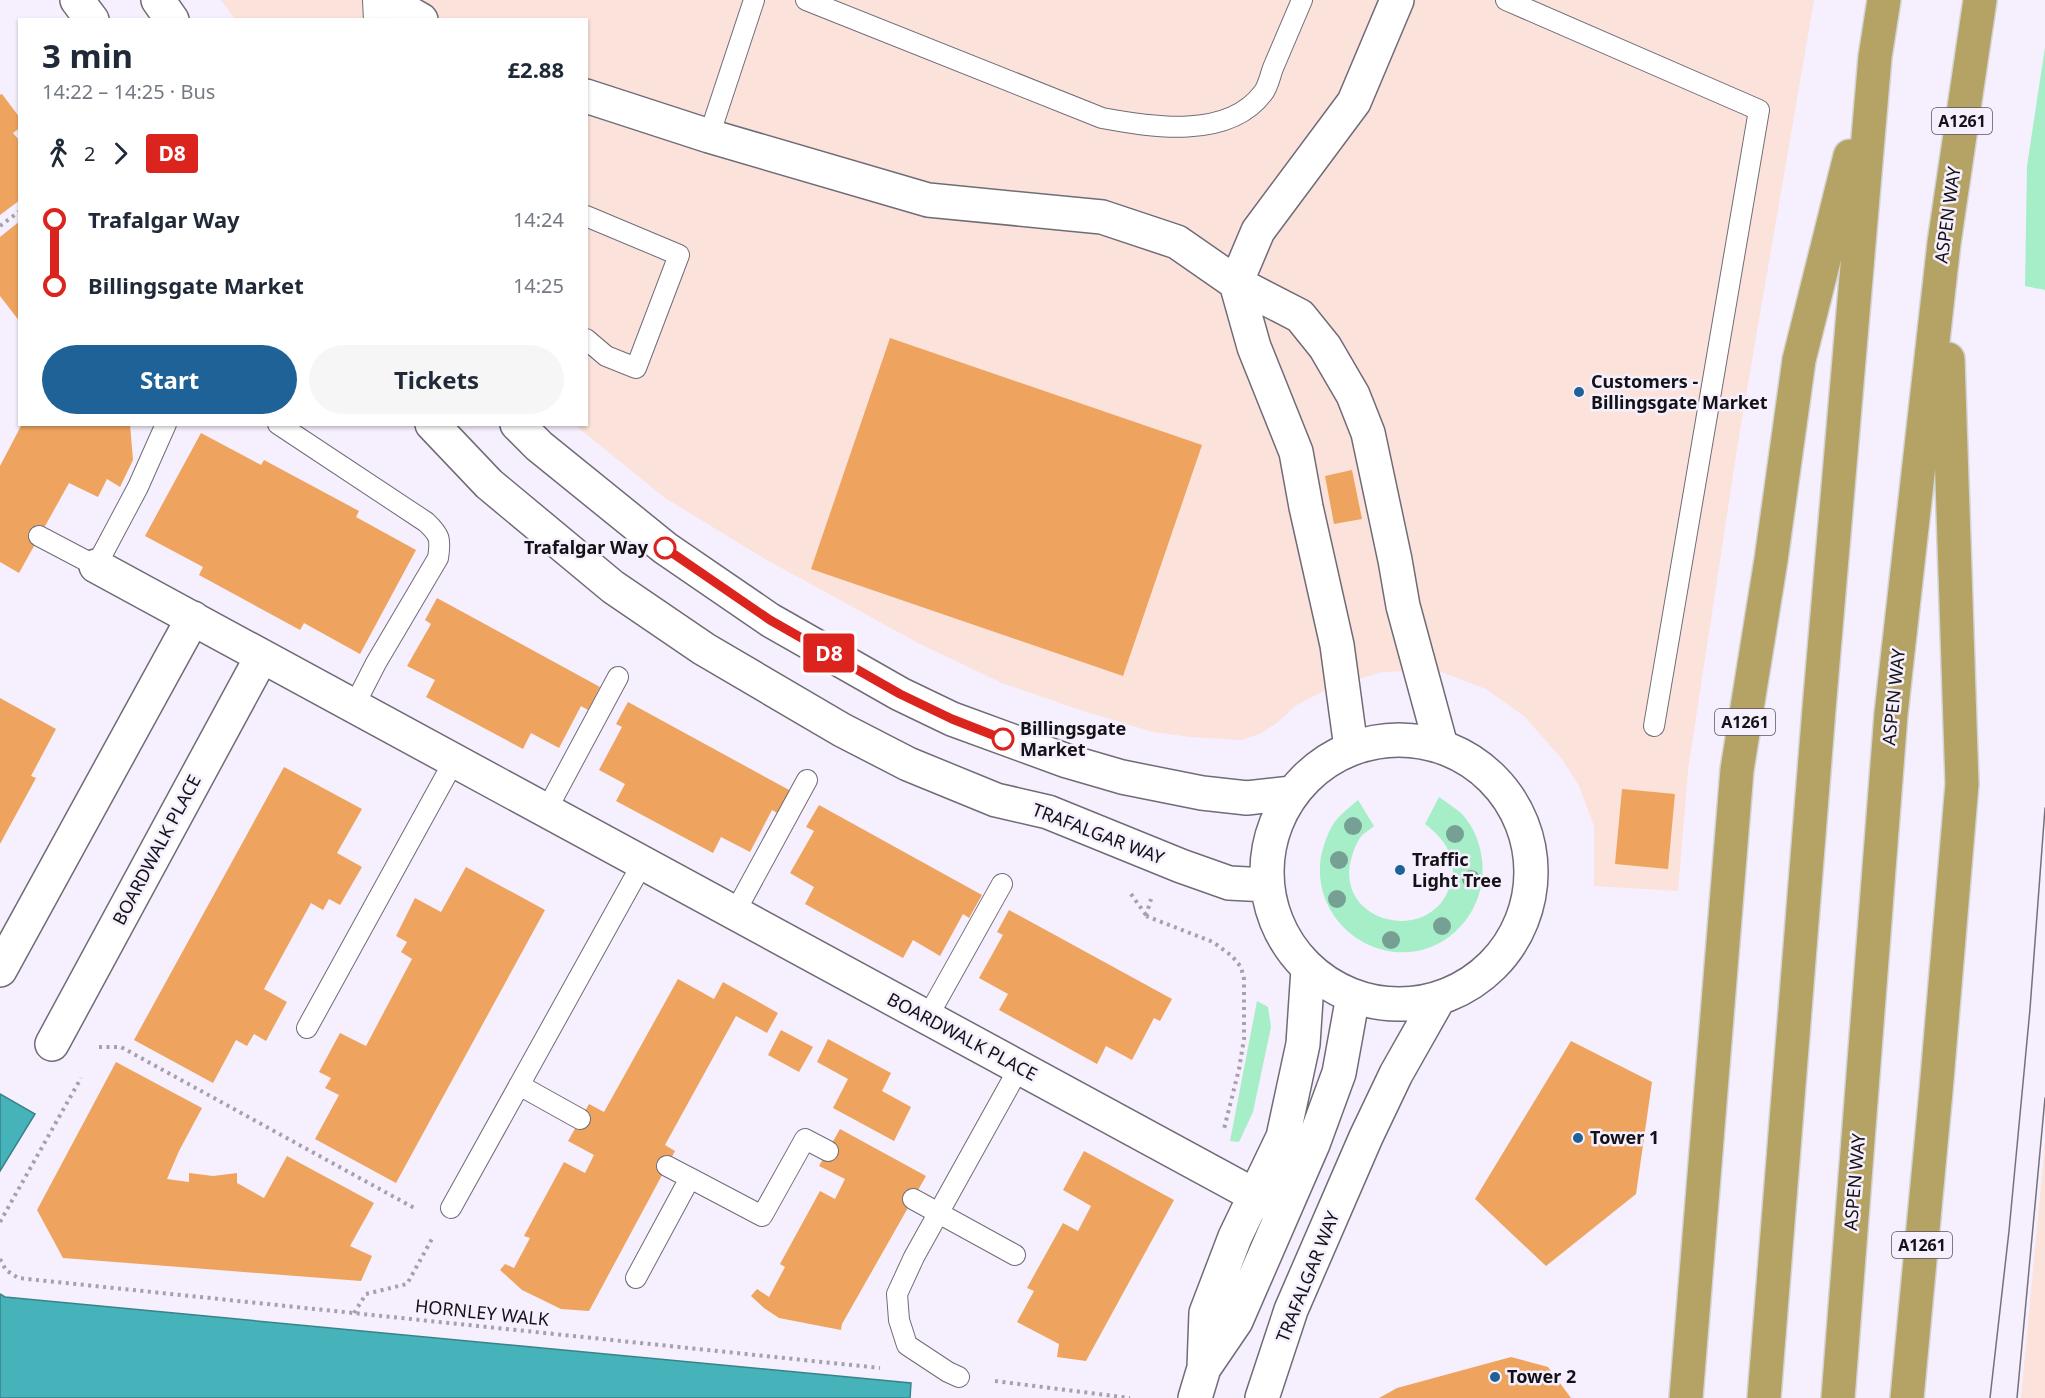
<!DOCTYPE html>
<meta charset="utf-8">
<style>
:root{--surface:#fff;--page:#f6f6f7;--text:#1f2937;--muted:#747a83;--accent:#1e6297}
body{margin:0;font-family:"Noto Sans",sans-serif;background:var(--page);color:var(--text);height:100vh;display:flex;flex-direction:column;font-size:22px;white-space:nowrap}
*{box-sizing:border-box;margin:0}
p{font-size:20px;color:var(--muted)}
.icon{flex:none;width:33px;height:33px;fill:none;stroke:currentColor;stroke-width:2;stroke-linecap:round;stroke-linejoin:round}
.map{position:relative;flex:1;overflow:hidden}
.panel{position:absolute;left:18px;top:18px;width:570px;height:408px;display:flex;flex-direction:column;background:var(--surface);border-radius:0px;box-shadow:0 2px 4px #0004}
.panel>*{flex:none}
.badge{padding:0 12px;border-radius:4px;font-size:21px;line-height:39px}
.map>.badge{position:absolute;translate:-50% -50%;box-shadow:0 0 0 3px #fff}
.legs{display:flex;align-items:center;gap:9px;height:66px;padding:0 24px;font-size:20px}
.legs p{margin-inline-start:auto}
.head{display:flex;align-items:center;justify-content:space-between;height:102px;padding:0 24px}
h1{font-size:33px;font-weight:700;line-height:45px}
.cta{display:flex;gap:12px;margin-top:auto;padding:12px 24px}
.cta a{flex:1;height:69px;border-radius:36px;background:var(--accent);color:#fff;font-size:24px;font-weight:700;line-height:69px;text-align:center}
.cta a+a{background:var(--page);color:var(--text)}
ul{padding:0 24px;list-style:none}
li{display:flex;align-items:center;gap:21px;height:66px;font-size:22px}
li i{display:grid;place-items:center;width:9px;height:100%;margin:0 8px;background:currentColor}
li i::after{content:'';width:15px;height:15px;margin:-8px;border:4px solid;border-radius:50%;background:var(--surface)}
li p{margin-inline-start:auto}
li:first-child i{background:linear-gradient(#0000 50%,currentColor 0)}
li:last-child i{background:linear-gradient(currentColor 50%,#0000 0)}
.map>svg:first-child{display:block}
</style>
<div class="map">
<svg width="2045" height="1398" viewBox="0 0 2045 1398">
<rect width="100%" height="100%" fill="#f6effd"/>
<!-- commercial -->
<path fill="#fbe2da" d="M221 0H1814L1739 436 1688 770 1678 891 1594 886V826L1579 786 1562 759 1524 716 1486 689 1436 670 1383 672 1333 686 1295 706 1278 722 1260 734 1241 740 1191 737 1153 732 1080 710 1002 683 920 644 767 560 665 498 575 425 586 424V20L235 19Z
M2045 1143V1398H2021Z"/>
<!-- green -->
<path fill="#a6eec7" d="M2045 47V290L2025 286 2027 166Z
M1439 797C1446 802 1454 807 1461 813 1478 830 1485 858 1482 881 1479 901 1470 918 1455 932 1397 983 1309 931 1321 856 1324 844 1329 828 1337 819 1343 812 1351 806 1358 800L1374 826C1370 830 1363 833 1360 838 1355 845 1352 855 1350 864 1339 927 1439 946 1452 878 1456 854 1443 838 1425 824Z
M1257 1001 1268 1007 1271 1027 1253 1112 1239 1142 1230 1141Z"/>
<!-- water -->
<path fill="#46b3ba" stroke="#378389" stroke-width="1.5" d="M0 1094 35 1114 0 1171Z
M0 1294 5 1297 911 1383 910 1398H0Z"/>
<!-- building -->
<path fill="#eea45f" d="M2 94 20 118V128L13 133 20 141V200L0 215V95Z
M20 221V322L0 296V237Z
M890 338 1202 445 1123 676 811 569Z
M22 424H130L133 460 120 487 107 479 98 497 69 483 19 573 0 562V466Z
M201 433 261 465 264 460 359 511 356 517 416 550 360 654 304 623 300 630 199 575 203 567 145 536Z
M1352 470 1362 519 1334 524 1325 476Z
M437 598 600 687 588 710 581 706 559 748 531 733 523 749 426 697 435 680 407 666 431 624 425 620Z
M0 698 56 729 31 776 36 778 0 844Z
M628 702 791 791 779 814 772 810 750 852 721 837 713 853 616 801 625 784 599 770 622 727 616 724Z
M284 767 362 809 337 853 362 867 340 905 329 899 323 910 311 903 264 989 287 1002 266 1041 254 1034 247 1046 236 1040 213 1083 134 1040Z
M1622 789 1675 794 1668 869 1615 864Z
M819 805 982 895 969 918 963 914 940 956 913 940 903 958 805 904 814 887 790 873 814 831 806 827Z
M466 867 545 910 396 1183 315 1139 339 1095 325 1088 331 1078 319 1072 340 1033 366 1046 412 959 401 952 407 942 396 936 415 898 441 912Z
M1009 910 1172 999 1160 1021 1154 1018 1132 1060 1106 1046 1097 1064 999 1010 1008 994 979 978 1003 935 997 932Z
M678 979 714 999 723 982 778 1013 767 1033 736 1016 665 1145 675 1151 589 1311 561 1309 522 1290 500 1270 505 1264 514 1268 530 1238 524 1236 564 1162 585 1173 594 1155 568 1141 589 1104 604 1112Z
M781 1030 813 1047 799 1072 768 1055Z
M828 1039 891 1073 882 1091 911 1107 894 1141 833 1108 848 1079 817 1062Z
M1571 1041 1652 1082 1636 1194 1546 1266 1475 1199Z
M116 1062 202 1108 179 1151 167 1179 189 1182V1173L213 1176 237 1173V1183L264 1198 287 1156 374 1203 350 1246 372 1256 361 1281 63 1258 37 1210Z
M840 1129 926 1176 842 1324 841 1330 779 1318 764 1308 751 1296 757 1289 769 1297 785 1267 780 1264 820 1191 835 1199 845 1179 819 1166Z
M1084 1151 1174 1200 1086 1361 1057 1357 1059 1344 1017 1322 1034 1291 1027 1288 1063 1223 1078 1231 1091 1206 1063 1190Z
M1511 1357 1548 1367 1571 1398H1379L1397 1388Z"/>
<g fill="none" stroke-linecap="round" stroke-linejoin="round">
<defs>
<path id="service" d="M373 0 374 20
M806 0 1102 118C1151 127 1228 140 1263 93 1268 87 1270 76 1273 68 1283 45 1292 23 1302 0
M1506 0 1759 110 1654 726
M709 136 754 0
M586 216 679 255 636 368 606 356 586 339
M278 424 426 522C440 535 441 539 438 558L376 663 354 706
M39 536 96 566 138 487 166 424
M546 811 618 677
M734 914 807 780
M927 1018 1002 884
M307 1028 454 761
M519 1085 580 1119
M667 1166 690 1178
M913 1199 1015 1255
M451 1208 642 864
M636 1278 690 1178 762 1216 805 1139 828 1151
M959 1377 948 1372 907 1345 899 1320 897 1294 914 1257 1019 1068"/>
<path id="minor" d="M386 0 421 20
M586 96 709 136 928 200 1102 217 1177 242 1236 283 1300 316 1325 347 1353 395 1368 433 1395 560 1403 606 1441 746
M96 566 1278 1208
M1351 748 1337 645 1306 507 1296 452 1254 347 1236 283 1258 231 1354 102 1397 0
M0 970 193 618
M52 1044 262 656"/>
<path id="tertiary" d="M77 0 92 20
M158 0 172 20
M432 424 489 484 613 587 704 649 842 730 908 764 996 800 1048 812 1181 866 1229 883 1267 885
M517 424 539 446 665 548 770 620 900 694 952 719 1067 761 1122 777 1202 793 1247 798 1292 793
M1267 872a132 132 0 1 1 264 0a132 132 0 1 1-264 0Z
M1204 1368 1236 1321 1313 1144 1339 1073 1353 996
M1195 1398 1204 1368 1206 1313 1235 1237 1283 1137 1303 1044 1308 969
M1262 1398 1291 1310 1366 1137 1396 1074 1439 998"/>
<path id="trunk" d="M1686 1398 1737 770 1771 560 1799 360 1850 156
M1764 1398 1819 709 1875 57 1884 0
M1838 1398 1891 714 1944 243 1980 0
M1907 1398 1936 1091 1962 784 1948 359"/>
</defs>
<!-- service casing -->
<use href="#service" stroke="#716b77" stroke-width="22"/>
<!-- minor casing -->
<use href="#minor" stroke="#716b77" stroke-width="36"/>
<!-- tertiary casing -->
<use href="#tertiary" stroke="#716b77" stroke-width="36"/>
<!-- trunk casing -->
<use href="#trunk" stroke="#d5d4d5" stroke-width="36"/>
<!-- path -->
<path stroke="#a5a0ab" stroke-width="4" stroke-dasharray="3 4.5" stroke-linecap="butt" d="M0 226 20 211
M1131 894 1146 915
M1146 916 1213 942 1232 956 1241 967 1244 979V1039L1239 1069 1224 1129
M1146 916 1151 899
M99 1047H121L416 1209
M0 1222 81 1078
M0 1259 6 1270 18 1278 880 1368
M354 1313 366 1294 407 1284 433 1237
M995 1381 1130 1398"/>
<!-- service -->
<use href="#service" stroke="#fff" stroke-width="20"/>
<!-- minor -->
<use href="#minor" stroke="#fff" stroke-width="33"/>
<!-- tertiary -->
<use href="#tertiary" stroke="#fff" stroke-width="33"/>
<!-- trunk -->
<use href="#trunk" stroke="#b4a364" stroke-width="33"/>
<!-- tram -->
<path stroke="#757179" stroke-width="1.5" d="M1990 1398 2009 1231 2030 1009 2045 808
M2017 1398 2045 1098"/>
</g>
<!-- trees -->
<g fill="#77a095">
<circle cx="1353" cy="826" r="9"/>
<circle cx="1455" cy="834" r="9"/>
<circle cx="1339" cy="860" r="9"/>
<circle cx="1471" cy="879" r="9"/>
<circle cx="1337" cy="899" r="9"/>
<circle cx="1442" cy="926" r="9"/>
<circle cx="1391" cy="940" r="9"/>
</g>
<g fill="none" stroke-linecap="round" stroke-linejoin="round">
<defs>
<path id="line-1" d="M665 548 770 620 900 694 952 719 1003 739"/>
</defs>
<!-- line-1 casing -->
<use href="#line-1" stroke="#fff" stroke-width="14"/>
<!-- line-1 -->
<use href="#line-1" stroke="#dc241f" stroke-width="9"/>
</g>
<!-- markers -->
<g fill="#1e6297" stroke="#f6effd" stroke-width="2">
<circle cx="1579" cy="392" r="6"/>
<circle cx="1400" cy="870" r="6"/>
<circle cx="1578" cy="1138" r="6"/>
<circle cx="1495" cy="1377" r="6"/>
</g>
<g fill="#fff" stroke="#dc241f" stroke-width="3">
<circle cx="665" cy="548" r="10"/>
<circle cx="1003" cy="739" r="10"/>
</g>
<g text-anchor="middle" stroke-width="5" stroke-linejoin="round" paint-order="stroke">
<!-- shield labels -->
<g fill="#f6effd" stroke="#58545b" stroke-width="1.5">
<rect x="1932" y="108" width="60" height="26" rx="4.5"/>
<rect x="1715" y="709" width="60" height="26" rx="4.5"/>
<rect x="1892" y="1232" width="60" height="26" rx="4.5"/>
</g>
<g font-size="16" font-weight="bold" fill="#141216">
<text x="1962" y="127">A1261</text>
<text x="1745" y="728">A1261</text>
<text x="1922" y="1251">A1261</text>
</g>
<!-- street labels -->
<g font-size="18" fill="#141216" stroke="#f6effd">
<text transform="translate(1948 215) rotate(-82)" y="6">ASPEN WAY</text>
<text transform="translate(1894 697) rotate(-84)" y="6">ASPEN WAY</text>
<text transform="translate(1098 834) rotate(21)" y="6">TRAFALGAR WAY</text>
<text transform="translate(157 850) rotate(-62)" y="6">BOARDWALK PLACE</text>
<text transform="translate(962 1037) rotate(28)" y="6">BOARDWALK PLACE</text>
<text transform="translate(1855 1182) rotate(-85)" y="6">ASPEN WAY</text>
<text transform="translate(1308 1277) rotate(-68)" y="6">TRAFALGAR WAY</text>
<text transform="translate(482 1313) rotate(6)" y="6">HORNLEY WALK</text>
</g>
<!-- poi labels -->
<g font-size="18" font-weight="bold" fill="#141216" stroke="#f6effd" text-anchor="start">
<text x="1591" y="388">Customers -<tspan x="1591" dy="21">Billingsgate Market</tspan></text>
<text x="1412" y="866">Traffic<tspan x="1412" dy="21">Light Tree</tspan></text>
<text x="1590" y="1144">Tower 1</text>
<text x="1507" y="1383">Tower 2</text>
</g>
<!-- stop labels -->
<g font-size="18" font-weight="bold" fill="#141216" stroke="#f6effd" text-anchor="end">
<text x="648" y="554">Trafalgar Way</text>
<text x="1020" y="735" text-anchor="start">Billingsgate<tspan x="1020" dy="21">Market</tspan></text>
</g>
</g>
</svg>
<b class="badge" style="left:829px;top:653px;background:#dc241f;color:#fff">D8</b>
<section class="panel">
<div class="head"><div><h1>3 min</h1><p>14:22 – 14:25 · Bus</p></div><b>£2.88</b></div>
<div class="legs"><svg class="icon" aria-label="walk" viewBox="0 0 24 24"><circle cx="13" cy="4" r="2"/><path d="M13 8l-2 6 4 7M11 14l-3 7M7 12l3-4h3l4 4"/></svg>2<svg class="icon" aria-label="forward" viewBox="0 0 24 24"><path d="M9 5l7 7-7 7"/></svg><b class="badge" style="background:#dc241f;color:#fff">D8</b></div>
<ul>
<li><i style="color:#dc241f"></i><b>Trafalgar Way</b><p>14:24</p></li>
<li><i style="color:#dc241f"></i><b>Billingsgate Market</b><p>14:25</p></li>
</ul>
<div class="cta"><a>Start</a><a>Tickets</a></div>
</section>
</div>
